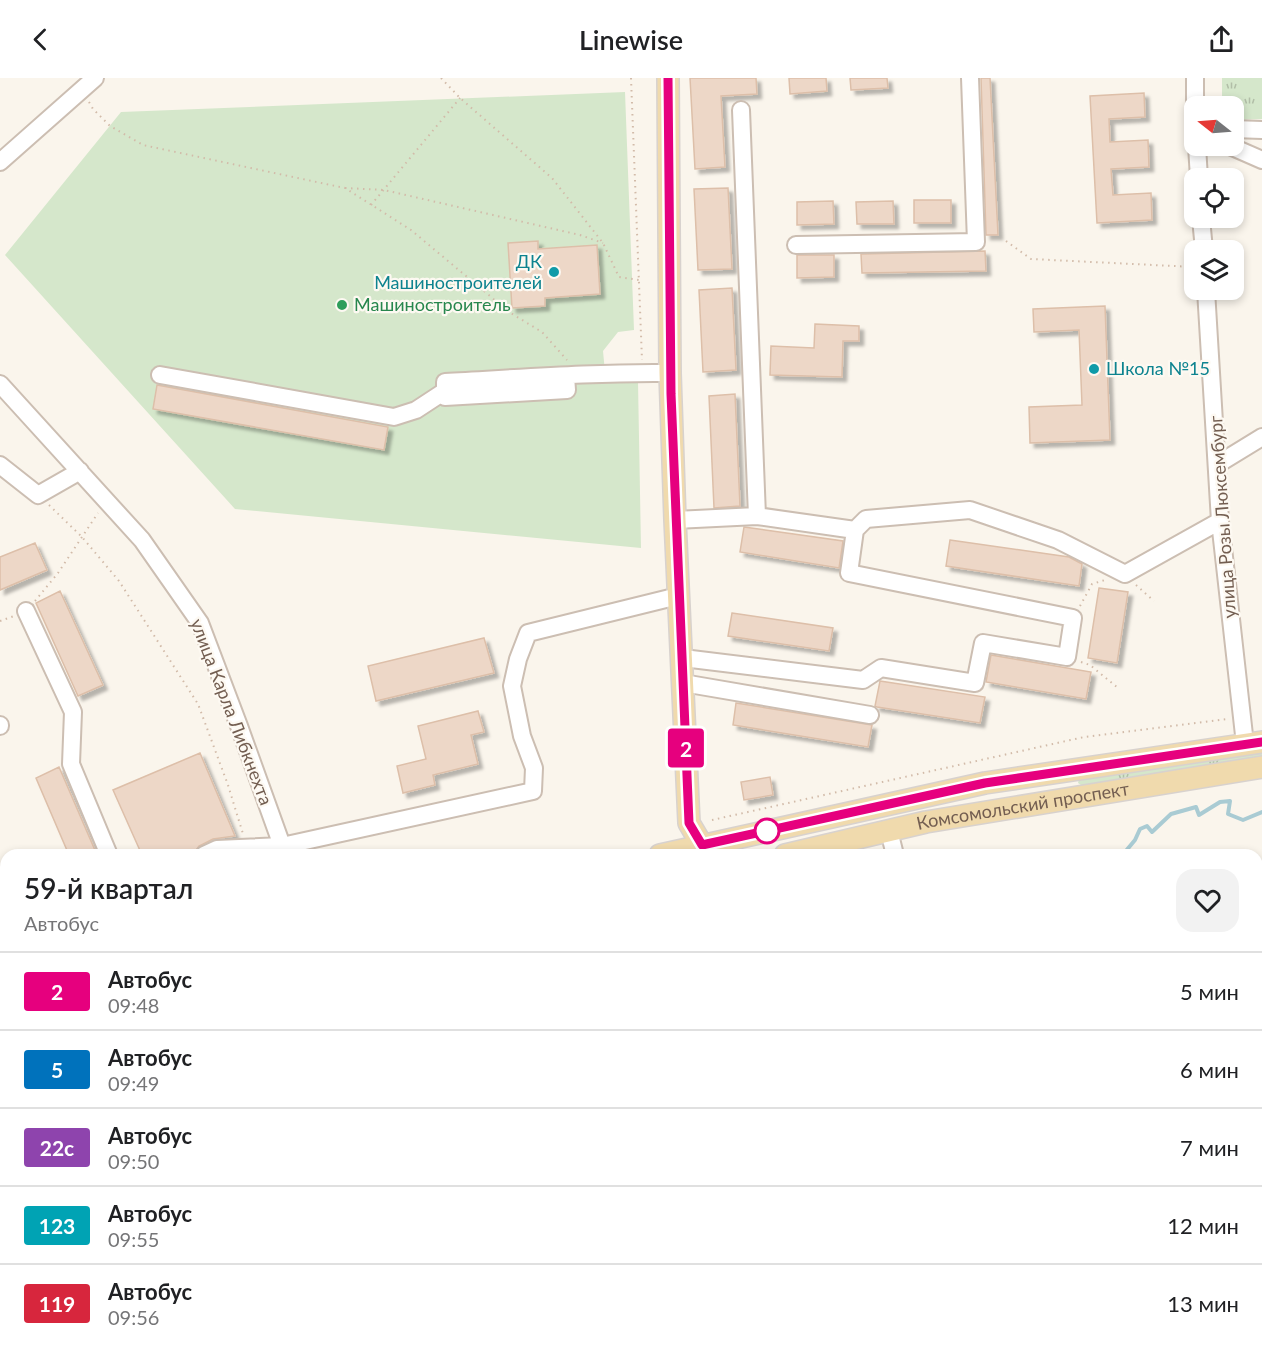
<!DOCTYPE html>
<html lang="ru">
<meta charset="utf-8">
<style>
:root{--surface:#fff;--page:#f2f2f2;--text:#202124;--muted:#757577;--line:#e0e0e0}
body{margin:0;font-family:Lato,sans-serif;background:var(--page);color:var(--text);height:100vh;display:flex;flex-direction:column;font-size:22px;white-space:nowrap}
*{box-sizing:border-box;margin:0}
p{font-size:20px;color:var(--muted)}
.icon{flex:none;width:33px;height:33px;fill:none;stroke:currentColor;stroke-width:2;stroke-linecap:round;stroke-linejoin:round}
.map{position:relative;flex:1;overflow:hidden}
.side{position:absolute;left:0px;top:771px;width:1263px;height:504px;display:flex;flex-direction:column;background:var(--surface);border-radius:18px 18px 0 0;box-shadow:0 3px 9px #0003}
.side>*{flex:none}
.badge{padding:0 12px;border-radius:4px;font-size:21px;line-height:39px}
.needle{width:39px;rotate:287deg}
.tools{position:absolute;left:1184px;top:18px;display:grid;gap:12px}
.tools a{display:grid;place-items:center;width:60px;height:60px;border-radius:12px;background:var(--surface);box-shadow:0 3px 9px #0003;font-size:30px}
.map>.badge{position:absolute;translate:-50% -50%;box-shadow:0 0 0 3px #fff}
.round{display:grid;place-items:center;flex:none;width:63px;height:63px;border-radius:18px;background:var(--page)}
.head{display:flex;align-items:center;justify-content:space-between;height:102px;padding:0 24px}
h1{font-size:28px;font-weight:600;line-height:45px}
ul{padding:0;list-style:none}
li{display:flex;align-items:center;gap:18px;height:78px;padding:0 24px;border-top:2px solid var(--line)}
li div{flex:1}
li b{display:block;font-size:22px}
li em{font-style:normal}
li .badge{min-width:66px;font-weight:700;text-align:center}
header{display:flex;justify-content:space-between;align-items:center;height:78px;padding:0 24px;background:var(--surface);font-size:27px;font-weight:600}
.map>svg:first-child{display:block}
</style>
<header><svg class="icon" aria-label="back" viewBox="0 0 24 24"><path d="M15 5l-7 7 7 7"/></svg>Linewise<svg class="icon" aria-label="share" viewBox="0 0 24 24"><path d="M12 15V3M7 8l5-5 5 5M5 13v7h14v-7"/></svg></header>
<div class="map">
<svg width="1262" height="1275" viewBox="0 0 1262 1275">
<defs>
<pattern id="grass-tufts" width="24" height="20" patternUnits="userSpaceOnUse" patternTransform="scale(1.5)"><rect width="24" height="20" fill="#d5e7cb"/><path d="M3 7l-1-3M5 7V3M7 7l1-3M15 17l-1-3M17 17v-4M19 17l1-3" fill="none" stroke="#b1bea7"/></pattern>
<filter id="shadow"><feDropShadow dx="4.5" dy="4.5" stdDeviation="1.5" flood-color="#0004"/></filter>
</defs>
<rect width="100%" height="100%" fill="#faf5ec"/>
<!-- grass -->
<path fill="url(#grass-tufts)" d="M1222 0H1262V41L1233 42V28H1222Z
M1262 675V683L1084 709 1078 705 1080 698Z"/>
<!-- green -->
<path fill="#d5e7cb" d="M625 14 634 252 618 254 603 273 606 305 638 304 641 470 235 431 5 177 121 34Z"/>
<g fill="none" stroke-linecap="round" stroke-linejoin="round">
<!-- stream -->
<path stroke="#a9cbd3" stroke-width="4" d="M1110 777 1125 774 1135 762 1140 751 1147 748 1152 754 1171 736 1196 729 1199 737 1220 724 1230 723 1228 736 1243 742 1262 734
M878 1275 879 1269"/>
</g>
<!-- building -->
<path fill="#edd7c7" stroke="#ddbfa9" stroke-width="1.5" filter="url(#shadow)" d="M690 0H756L757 16 721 18 725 89 695 91Z
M789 0H826L827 13 790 16Z
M850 0H887L888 10 851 12Z
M981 0H990L998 157H986Z
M1144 15 1145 39 1109 41 1110 64 1148 62 1149 89 1111 91 1113 117 1151 115 1152 142 1097 145 1090 18Z
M728 110 732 191 698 192 694 111Z
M914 122H951V145H914Z
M833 123 834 146 797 147V124Z
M893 123 894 146H857L856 124Z
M538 163V171L597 167 600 216 545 220V228L512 230 508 165Z
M985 173 986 193 862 195 861 176Z
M797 177H834V199L797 200Z
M732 210 736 292 703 294 699 212Z
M1105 228 1110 362 1030 365 1029 329 1082 327 1079 252 1034 254 1033 231Z
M815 246 859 248V263H843L842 299 770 297 771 268 814 270Z
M157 307 388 349 384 372 153 331Z
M735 316 740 428 714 430 709 318Z
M744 449 843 463 839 490 740 474Z
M950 462 1069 479 1082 486 1079 508 946 488Z
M35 465 47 492 0 512V479Z
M1099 510 1128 514 1117 585 1088 580Z
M60 513 103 607 78 618 36 525Z
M732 535 833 550 829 573 728 558Z
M484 560 494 595 376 623 368 588Z
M991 577 1091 594 1086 621 986 604Z
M880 603 985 619 980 645 877 629 875 628Z
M736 625 872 647 868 669 733 647Z
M478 633 484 654 471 657 478 686 433 697 435 707 403 715 397 688 426 681 418 648Z
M200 675 235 758 213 761 199 768 194 775 190 777H142L113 712Z
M59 689 97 777H69L36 700Z
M770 699 773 717 744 722 741 704Z"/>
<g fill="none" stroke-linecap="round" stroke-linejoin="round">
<defs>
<path id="minor" d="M1195 0V28
M741 32 757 438
M1233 51 1262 52
M1197 68 1199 100
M1230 68 1262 82
M0 84 95 0
M1201 140 1204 172
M796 167 976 164 970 0
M1206 212 1220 443 1245 666
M160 297 394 339 416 332 445 313
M566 298 567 312 445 319V304C520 300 595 294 670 295
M0 306 142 462 200 545 239 648 285 776
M1218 386 1262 359
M0 387 38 417 80 393
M675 442 757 438 855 452 866 441 970 432 1058 462 1125 496 1220 443
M26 533 73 634 71 686 109 777
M683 580 863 602 881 590 975 605 983 565 1067 579 1073 540 849 495 855 452
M683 605 870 637
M0 647V648
M889 753 895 777
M204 777 217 771 282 768 533 713 534 690 522 658 512 608 518 581 528 555 678 518
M0 854 4 863 6 862
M244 1275 248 1269
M705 1275 709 1269"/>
<g id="major">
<path d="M668 0 670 295 675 442 689 745 702 767"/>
<path d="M660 777 985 705 1262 664"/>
<path id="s1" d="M785 777 926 744 1262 689"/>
<path d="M1257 960 1262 955"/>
<path d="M0 989 6 987"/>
<path d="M0 1017 6 1015"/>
<path d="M1006 1275 1010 1269"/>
</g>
</defs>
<!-- minor casing -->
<use href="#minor" stroke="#ccbeb2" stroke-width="20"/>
<!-- major casing -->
<use href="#major" stroke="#d8d2ce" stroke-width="24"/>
<!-- path -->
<path stroke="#d2bba9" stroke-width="2" stroke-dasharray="1.5 4.5" stroke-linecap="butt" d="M441 0 460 20 552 100 603 165 619 199 639 202
M631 0 642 282
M89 24 93 31 110 48 143 67 345 110 411 152 509 234 542 254 567 282
M345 110 384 112 580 157 603 165
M371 127 460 20
M1006 163 1031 181 1194 189
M49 427 82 459 119 503 198 626 228 707 243 756
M1136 507 1154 523
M35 523 58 495 98 435
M1080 528 1092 506 1105 502
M0 543 14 538
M1081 584 1090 587 1118 610
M712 742 1084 659 1227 641
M0 896 2 878
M0 904 2 969"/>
<!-- minor -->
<use href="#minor" stroke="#fff" stroke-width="16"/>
<!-- major -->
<use href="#major" stroke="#f0daad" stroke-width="21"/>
</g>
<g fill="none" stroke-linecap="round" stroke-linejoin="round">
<defs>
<path id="line" d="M668 0 671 316 689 745 702 767 985 705 1262 664"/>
</defs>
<!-- line casing -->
<use href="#line" stroke="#fff" stroke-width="14"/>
<!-- line -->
<use href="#line" stroke="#e6007e" stroke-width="9"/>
</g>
<!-- markers -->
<g fill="#0f9aa8" stroke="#fdf9f2" stroke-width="2">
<circle cx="554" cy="194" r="6"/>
<circle cx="1094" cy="291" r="6"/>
</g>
<circle fill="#2e9e5b" stroke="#fdf9f2" stroke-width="2" cx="342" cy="227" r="6"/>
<circle fill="#fff" stroke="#e6007e" stroke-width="3" cx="767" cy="753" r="12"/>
<g text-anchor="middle" stroke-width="4.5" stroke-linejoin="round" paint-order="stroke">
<!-- culture labels -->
<g font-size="18" fill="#0d838f" stroke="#fdf9f2" text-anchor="end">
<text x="542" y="190">ДК<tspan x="542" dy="21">Машиностроителей</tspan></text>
<text x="1106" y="297" text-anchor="start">Школа №15</text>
</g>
<!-- leisure labels -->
<g font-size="18" fill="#27864d" stroke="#fdf9f2" text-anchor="start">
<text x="354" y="233">Машиностроитель</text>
</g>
<!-- street labels -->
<g font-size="18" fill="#735e51" stroke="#fdf9f2">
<text transform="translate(1223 439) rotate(-94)" y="6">улица Розы Люксембург</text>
<text transform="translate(231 634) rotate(69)" y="6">улица Карла Либкнехта</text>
<text dy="6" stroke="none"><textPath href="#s1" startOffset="243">Комсомольский проспект</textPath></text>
</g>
</g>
</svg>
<div class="tools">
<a><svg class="needle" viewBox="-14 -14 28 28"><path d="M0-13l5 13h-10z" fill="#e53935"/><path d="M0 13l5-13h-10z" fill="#757577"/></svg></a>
<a><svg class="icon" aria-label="locate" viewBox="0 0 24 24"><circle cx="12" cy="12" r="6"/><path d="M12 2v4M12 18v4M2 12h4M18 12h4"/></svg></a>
<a><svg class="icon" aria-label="layers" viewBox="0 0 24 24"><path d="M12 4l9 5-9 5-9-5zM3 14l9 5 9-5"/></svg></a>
</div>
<b class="badge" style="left:686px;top:670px;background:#e6007e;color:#fff">2</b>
<section class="side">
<div class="head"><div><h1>59-й квартал</h1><p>Автобус</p></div><a class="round"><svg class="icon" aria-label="heart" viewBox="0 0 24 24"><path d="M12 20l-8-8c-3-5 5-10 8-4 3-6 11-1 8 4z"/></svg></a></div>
<ul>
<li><span class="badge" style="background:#e6007e;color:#fff">2</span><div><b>Автобус</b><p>09:48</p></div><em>5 мин</em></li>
<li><span class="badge" style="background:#0072bc;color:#fff">5</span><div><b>Автобус</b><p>09:49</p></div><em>6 мин</em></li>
<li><span class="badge" style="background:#8e44ad;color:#fff">22с</span><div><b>Автобус</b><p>09:50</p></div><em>7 мин</em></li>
<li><span class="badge" style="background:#00a3b4;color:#fff">123</span><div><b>Автобус</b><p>09:55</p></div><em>12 мин</em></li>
<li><span class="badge" style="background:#d7263d;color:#fff">119</span><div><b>Автобус</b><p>09:56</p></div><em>13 мин</em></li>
</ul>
</section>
</div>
